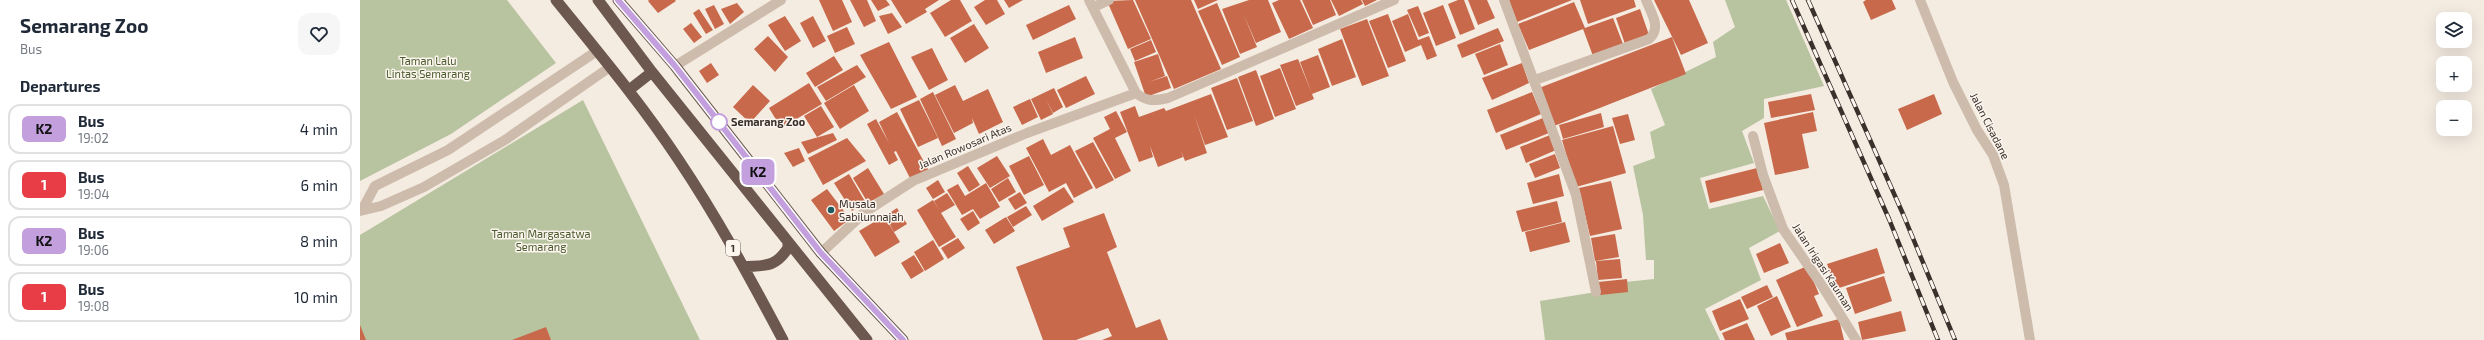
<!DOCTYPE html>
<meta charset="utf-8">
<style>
:root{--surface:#fff;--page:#f6f6f7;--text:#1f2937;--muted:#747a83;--line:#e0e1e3}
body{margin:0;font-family:"Exo 2",sans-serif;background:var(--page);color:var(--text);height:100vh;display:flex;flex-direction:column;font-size:15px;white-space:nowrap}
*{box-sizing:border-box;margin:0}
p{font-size:13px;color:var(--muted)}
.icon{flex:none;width:22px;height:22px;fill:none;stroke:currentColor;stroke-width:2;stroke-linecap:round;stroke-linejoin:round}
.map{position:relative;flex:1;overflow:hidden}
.sheet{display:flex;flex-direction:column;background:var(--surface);width:360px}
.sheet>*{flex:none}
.badge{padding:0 8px;border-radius:6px;font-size:14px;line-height:26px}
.fabs{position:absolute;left:2076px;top:12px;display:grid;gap:8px}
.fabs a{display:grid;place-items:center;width:36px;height:36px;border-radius:8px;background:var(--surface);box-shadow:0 4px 16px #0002;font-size:20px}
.map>.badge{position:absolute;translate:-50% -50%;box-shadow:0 0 0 2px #fff}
h2{padding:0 20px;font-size:15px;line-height:36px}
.round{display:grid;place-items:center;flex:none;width:42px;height:42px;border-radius:12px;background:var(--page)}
.summary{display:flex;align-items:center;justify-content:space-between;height:68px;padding:0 20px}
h1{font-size:19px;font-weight:700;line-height:30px}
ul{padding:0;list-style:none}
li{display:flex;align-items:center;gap:12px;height:50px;margin:0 8px 6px;padding:0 12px;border:2px solid var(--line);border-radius:12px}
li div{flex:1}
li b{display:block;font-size:15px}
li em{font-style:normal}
li .badge{min-width:44px;font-weight:700;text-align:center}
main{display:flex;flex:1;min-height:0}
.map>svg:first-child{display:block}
</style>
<main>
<section class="sheet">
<div class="summary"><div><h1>Semarang Zoo</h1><p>Bus</p></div><a class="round"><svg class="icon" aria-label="heart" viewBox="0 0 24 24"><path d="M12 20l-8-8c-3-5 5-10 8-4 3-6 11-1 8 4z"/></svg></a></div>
<h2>Departures</h2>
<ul>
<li><span class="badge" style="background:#c3a0dd;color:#111">K2</span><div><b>Bus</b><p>19:02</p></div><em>4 min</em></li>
<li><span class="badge" style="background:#e83d46;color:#fff">1</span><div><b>Bus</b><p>19:04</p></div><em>6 min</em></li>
<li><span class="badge" style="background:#c3a0dd;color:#111">K2</span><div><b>Bus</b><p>19:06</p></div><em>8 min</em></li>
<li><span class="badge" style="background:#e83d46;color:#fff">1</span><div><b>Bus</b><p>19:08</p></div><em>10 min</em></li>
</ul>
</section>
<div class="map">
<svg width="2124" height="340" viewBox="0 0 2124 340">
<rect width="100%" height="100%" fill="#f4ebe1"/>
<!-- green -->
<path fill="#b8c4a0" d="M0 0H147L196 63 91 134 0 181Z
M1365 0H1426L1464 86 1404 99V118L1382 131 1394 163 1340 178 1349 209 1403 196 1420 231 1389 248 1401 280 1345 309 1360 340H1185L1180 301 1236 292 1256 283 1294 279V260H1286L1283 215 1273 166 1295 158 1290 132 1305 125 1291 89 1356 57 1353 42 1375 27Z
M223 100 340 340H0V235Z"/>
<!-- building -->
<path fill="#c8694b" d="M289 0H315L316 1 298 13 288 1Z
M459 0H482L492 22 473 31Z
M490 0H507L516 21 504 27Z
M511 0H526L530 5 518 11Z
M531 0H579L565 9 567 12 546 24Z
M591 0H600L612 21 585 37 570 13Z
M625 0H637L645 14 626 25 614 7Z
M644 0H663L649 8Z
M773 0 791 39 768 49 747 1Z
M775 0H831L861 69 814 89Z
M834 0H858L838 9Z
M889 0H908L921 32 896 43 883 13 897 47 880 54 862 9Z
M919 0H940L953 28 929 39 912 3Z
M942 0H970L976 15 953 25Z
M971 0H1001L1003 4 979 16Z
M1002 0H1017L1005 6Z
M1098 0H1104L1115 29 1100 35 1088 4Z
M1108 0H1127L1135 18 1118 25Z
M1149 0H1212L1157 22Z
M1220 0H1274L1276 7 1228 24Z
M1294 0H1329L1348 43 1321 55Z
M1506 0H1532L1536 9 1511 20 1503 2Z
M1214 2 1225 28 1253 18 1263 44 1233 56 1223 29 1169 50 1158 24Z
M377 3 384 12 370 24 361 9Z
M857 3 880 57 862 65 838 11Z
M354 5 364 24 355 29 345 9Z
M709 5 716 19 673 40 666 25Z
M1083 5 1096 38 1076 46 1063 13Z
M1058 6 1069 33 1059 37 1047 10Z
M339 9 353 30 346 34 333 13Z
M1280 9 1289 35 1265 44 1256 18Z
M532 13 542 27 528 34 519 16Z
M1028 14 1046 61 1028 68 1009 21Z
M1048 14 1058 40 1069 36 1077 56 1067 60 1061 45 1045 52 1032 21Z
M425 16 441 41 425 51 408 25Z
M453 16 466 41 453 48 440 23Z
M1007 19 1029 76 1002 86 980 29Z
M331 23 342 37 334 43 323 29Z
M614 24 629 48 605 63 590 38Z
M487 27 495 44 475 53 467 36Z
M1138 28 1144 41 1102 58 1097 45Z
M408 36 428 57 415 72 394 49Z
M715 37 723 58 686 73 678 52Z
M1312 37 1326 74 1194 126 1179 88Z
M982 39 996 77 972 86 958 49Z
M791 40 796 52 775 61 770 49Z
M529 42 557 97 531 109 500 55Z
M1140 44 1148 65 1124 75 1115 54Z
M572 48 588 80 569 90 551 57Z
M798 54 805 76 789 82 807 76 811 88 786 97 774 62Z
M958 55 970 87 952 94 940 62Z
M474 56 483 70 455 87 446 73Z
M938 59 954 99 936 106 920 65Z
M351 63 359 75 347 83 339 71Z
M1162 63 1169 83 1132 100 1122 78Z
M497 65 506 77 466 101 457 87Z
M920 68 936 109 915 117 900 76Z
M896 70 914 119 896 126 878 77Z
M726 76 735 94 706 108 697 90Z
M877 78 893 121 867 130 851 88Z
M449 83 462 104 421 128 409 108Z
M393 85 410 101 390 123 373 107Z
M494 85 509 111 480 129 464 103Z
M595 85 603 101 628 89 643 122 619 134 612 118 613 123 594 133 575 95Z
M694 88 703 107 693 113 686 99 693 114 681 120 671 99Z
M573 92 596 139 582 146 560 99Z
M1172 92 1181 114 1136 133 1127 110Z
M851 94 868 137 845 145 834 114 847 153 825 161 821 151 823 157 798 167 790 146 793 157 779 162 760 112 775 106 779 117 804 108 806 111Z
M1451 94 1455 110 1411 118 1408 102Z
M1574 94 1582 114 1547 130 1538 109Z
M670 99 678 117 662 125 653 107Z
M559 100 578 138 558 147 540 109Z
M461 106 474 127 457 137 444 116Z
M756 111 767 132 755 138 771 171 755 179 733 138 750 129 744 117Z
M537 112 569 171 551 180 536 151 534 152 538 160 529 165 507 124 516 119 529 143 519 122Z
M1453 112 1457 131 1442 134 1449 168 1415 175 1404 123Z
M1241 113 1244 127 1203 139 1199 125Z
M1268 114 1275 140 1260 144 1252 118Z
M1183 118 1189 133 1146 150 1140 135Z
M1253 126 1266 173 1216 187 1202 140Z
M473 133 477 140 448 154 441 142Z
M1190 135 1196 150 1166 163 1160 147Z
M487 138 506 161 463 185 448 158Z
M683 139 691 155 710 145 733 188 714 198 706 183 689 192 666 148Z
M733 142 754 180 736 189 715 151Z
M439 148 445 161 433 167 424 153Z
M1195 154 1200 168 1175 178 1169 164Z
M637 156 650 176 630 188 617 168Z
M669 156 684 185 664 195 649 166Z
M608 166 620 185 609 192 597 173Z
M508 168 524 194 508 203 493 178Z
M1397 168 1403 190 1350 203 1345 181Z
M489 174 506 203 492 211 474 183Z
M1199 174 1204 196 1173 204 1167 183Z
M648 178 656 192 639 202 631 189Z
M578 180 585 192 573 199 566 188Z
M1251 181 1262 229 1230 236 1219 188Z
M626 183 640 207 620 219 613 209 602 215 587 190 598 184 605 196Z
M704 187 714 202 682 221 673 206Z
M467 189 490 219 474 231 451 200Z
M660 192 667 203 655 210 648 199Z
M587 193 595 205 581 213 574 201Z
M573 200 596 237 579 247 557 210Z
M1197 201 1202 222 1162 232 1156 211Z
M666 206 672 215 653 227 647 217Z
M537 208 547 224 534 232 525 216Z
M613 211 620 223 608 231 600 219Z
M744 213 757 247 747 252 776 328 800 319 808 340H742L752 336 748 328 716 340H683L656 267 710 247 703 228Z
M524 216 540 242 515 257 499 231Z
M646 217 655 231 634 244 625 230Z
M1205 222 1210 242 1170 252 1165 232Z
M1255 234 1259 257 1235 261 1231 238Z
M598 238 605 248 588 259 581 248Z
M573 240 584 259 565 271 554 252Z
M1420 243 1429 263 1404 273 1396 254Z
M1517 248 1525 273 1476 289 1467 264Z
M554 255 564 271 551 279 541 263Z
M1260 259 1262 278 1238 280 1236 261Z
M1447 266 1459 294 1454 296 1463 316 1437 327 1416 280Z
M1524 276 1532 301 1495 314 1486 288Z
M1267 279 1268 292 1240 295 1238 282Z
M1407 285 1413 297 1387 309 1381 297Z
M1417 296 1431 327 1411 336 1397 306Z
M1380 299 1389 319 1360 331 1352 311Z
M1541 311 1546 331 1502 340 1498 322Z
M1479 319 1484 340H1427L1425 333Z
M1387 323 1395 340H1365L1362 333Z
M0 325 6 340H0Z
M186 327 191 340H152Z"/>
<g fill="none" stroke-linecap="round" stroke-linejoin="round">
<!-- minor -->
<path stroke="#cdbbac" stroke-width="10" d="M729 0 776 93C787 102 794 101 808 98L1034 0
M1144 0 1216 195 1236 292
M1560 0 1593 82 1617 130 1633 155 1644 185 1670 340
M734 7 749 0
M315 66 421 0
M1175 80 1289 39C1302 28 1291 13 1286 0
M1393 136 1403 175 1423 229 1463 287 1496 340
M2 210 15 186 88 150 237 51
M0 211 21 206 64 187 145 140 250 67
M461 253 505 212 553 181 667 133 776 93"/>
<!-- trunk -->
<path stroke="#6c584f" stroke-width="11" d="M196 0C238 52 281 103 318 159 357 217 390 278 423 340
M238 0 292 72 507 340
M258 0 315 66 461 253 543 340
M269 90 292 72
M384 267C405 265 415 268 428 248V242"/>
<defs>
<path id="rail" d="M1432 0 1529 219 1578 340
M1448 0 1543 214 1595 340"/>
</defs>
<!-- rail casing -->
<use href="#rail" stroke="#3b302b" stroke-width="4.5"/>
<!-- rail -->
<use href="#rail" stroke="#fbf5ee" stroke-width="3" stroke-dasharray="9" stroke-linecap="butt"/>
</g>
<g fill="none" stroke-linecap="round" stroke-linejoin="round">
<defs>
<path id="line" d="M258 0 315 66 461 253 543 340"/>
</defs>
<!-- line casing -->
<use href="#line" stroke="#fff" stroke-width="9"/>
<!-- line -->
<use href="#line" stroke="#c3a0dd" stroke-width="6"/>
</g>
<!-- markers -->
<circle fill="#fff" stroke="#c3a0dd" stroke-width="2" cx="359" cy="122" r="8"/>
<circle fill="#1f5a5e" stroke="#fbf5ee" stroke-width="1.5" cx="471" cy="210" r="4"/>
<g text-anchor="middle" stroke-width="3" stroke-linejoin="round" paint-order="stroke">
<!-- shield labels -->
<rect fill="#fbf5ee" stroke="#756b66" stroke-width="1" x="366" y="240" width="14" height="16" rx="3"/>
<g font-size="10" font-weight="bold" fill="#3b302b">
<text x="373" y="252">1</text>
</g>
<!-- park labels -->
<g font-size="11" fill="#4a5a2e" stroke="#fbf5ee">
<text x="68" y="65">Taman Lalu<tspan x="68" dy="13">Lintas Semarang</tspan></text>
<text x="181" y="238">Taman Margasatwa<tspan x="181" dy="13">Semarang</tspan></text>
</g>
<!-- stop labels -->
<g font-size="11" font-weight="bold" fill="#3b302b" stroke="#fbf5ee" text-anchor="start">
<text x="371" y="126">Semarang Zoo</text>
</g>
<!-- street labels -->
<g font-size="11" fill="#3b302b" stroke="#fbf5ee">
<text transform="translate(1630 126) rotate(63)" y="4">Jalan Cisadane</text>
<text transform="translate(605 146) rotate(-23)" y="4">Jalan Rowosari Atas</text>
<text transform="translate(1463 267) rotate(57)" y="4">Jalan Irigasi Kauman</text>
</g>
<!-- poi labels -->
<g font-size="11" fill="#3b302b" stroke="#fbf5ee" text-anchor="start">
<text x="479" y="208">Musala<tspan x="479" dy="13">Sabilunnajah</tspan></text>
</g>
</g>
</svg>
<div class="fabs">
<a><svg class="icon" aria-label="layers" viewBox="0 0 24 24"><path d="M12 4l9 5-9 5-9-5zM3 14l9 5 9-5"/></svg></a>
<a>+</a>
<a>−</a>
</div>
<b class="badge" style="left:398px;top:172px;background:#c3a0dd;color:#111">K2</b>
</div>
</main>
